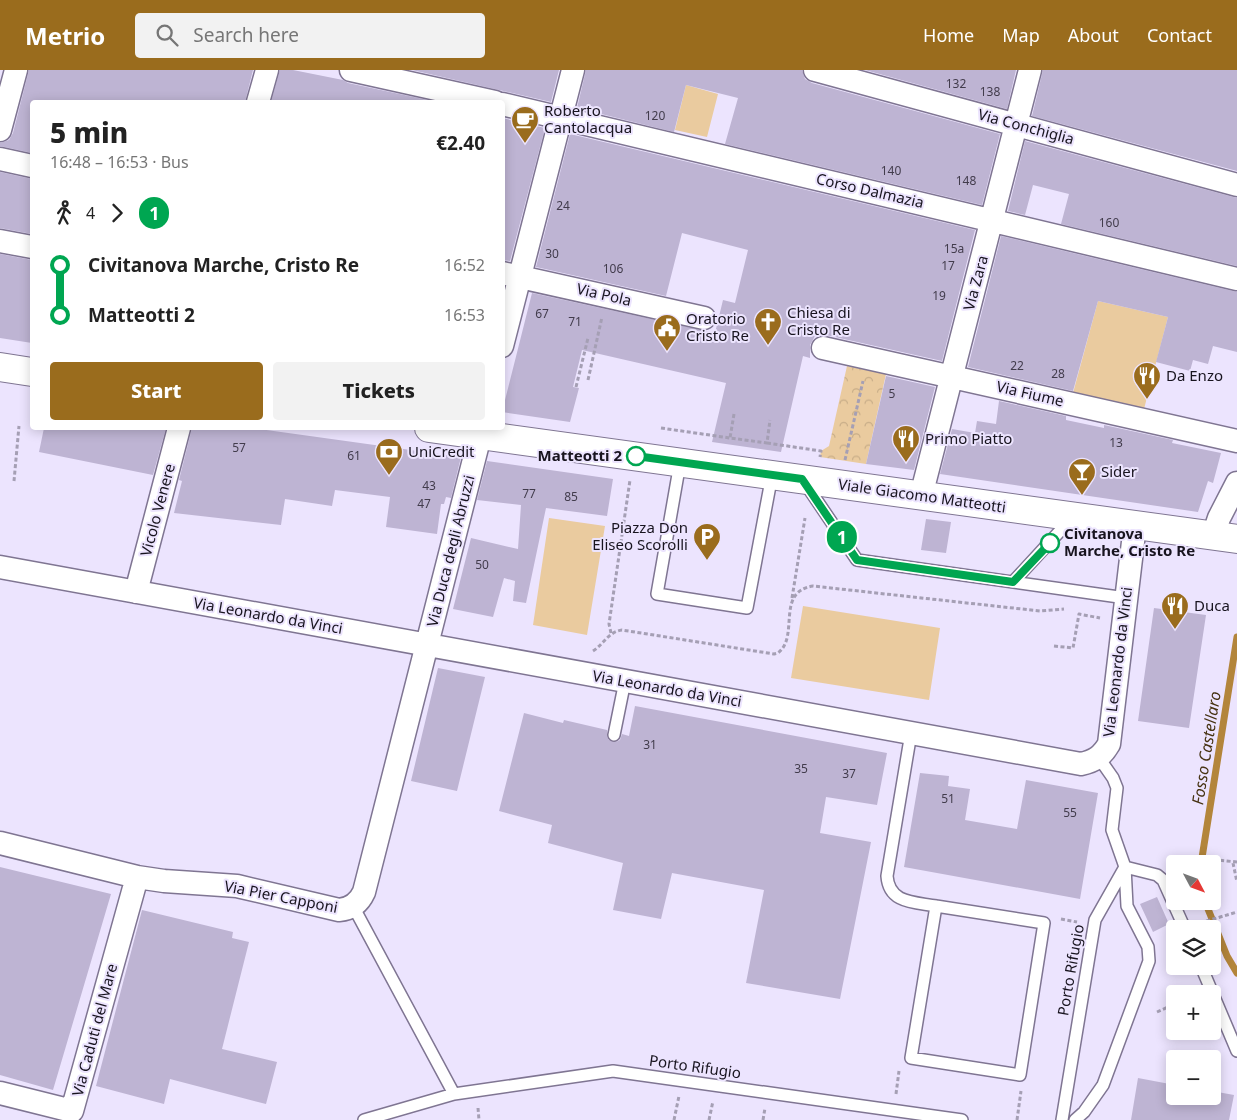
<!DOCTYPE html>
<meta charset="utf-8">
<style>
:root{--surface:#fff;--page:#f2f2f2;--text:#222;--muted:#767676;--accent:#9a6c1d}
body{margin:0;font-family:"Noto Sans",sans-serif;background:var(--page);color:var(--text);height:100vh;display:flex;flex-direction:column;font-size:19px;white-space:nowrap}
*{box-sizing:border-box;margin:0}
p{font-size:16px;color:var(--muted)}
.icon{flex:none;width:28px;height:28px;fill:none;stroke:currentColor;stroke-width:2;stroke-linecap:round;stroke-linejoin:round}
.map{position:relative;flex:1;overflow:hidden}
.details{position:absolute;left:30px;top:30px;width:475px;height:330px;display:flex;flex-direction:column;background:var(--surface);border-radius:5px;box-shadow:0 2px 12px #0003}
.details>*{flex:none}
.badge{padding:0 10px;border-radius:16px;font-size:18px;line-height:32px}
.needle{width:32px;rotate:131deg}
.buttons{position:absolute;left:1166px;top:785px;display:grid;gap:10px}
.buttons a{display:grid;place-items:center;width:55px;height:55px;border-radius:5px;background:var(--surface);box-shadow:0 2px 12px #0003;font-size:25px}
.map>.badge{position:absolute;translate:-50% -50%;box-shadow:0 0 0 2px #fff}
.legs{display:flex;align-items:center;gap:8px;height:55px;padding:0 20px;font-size:16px}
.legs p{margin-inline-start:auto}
.headline{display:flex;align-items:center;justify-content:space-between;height:85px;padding:0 20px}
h1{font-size:28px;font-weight:800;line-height:38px}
.primary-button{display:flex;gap:10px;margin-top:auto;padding:10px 20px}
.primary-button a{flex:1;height:58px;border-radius:5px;background:var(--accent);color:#fff;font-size:20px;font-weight:800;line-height:58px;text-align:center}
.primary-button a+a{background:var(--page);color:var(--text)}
ul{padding:0 20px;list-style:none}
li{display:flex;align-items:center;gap:18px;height:50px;font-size:19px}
li i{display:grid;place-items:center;width:8px;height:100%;margin:0 6px;background:currentColor}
li i::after{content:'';width:12px;height:12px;margin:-6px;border:4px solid;border-radius:50%;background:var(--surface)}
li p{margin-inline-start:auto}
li:first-child i{background:linear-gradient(#0000 50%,currentColor 0)}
li:last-child i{background:linear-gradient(currentColor 50%,#0000 0)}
header{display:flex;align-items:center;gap:30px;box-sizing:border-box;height:70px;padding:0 25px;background:var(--accent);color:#fff}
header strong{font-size:24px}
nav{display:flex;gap:28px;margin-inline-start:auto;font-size:18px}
.search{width:350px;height:45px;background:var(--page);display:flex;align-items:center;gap:12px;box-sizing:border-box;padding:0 18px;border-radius:5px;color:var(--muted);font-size:19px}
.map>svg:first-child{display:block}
</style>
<header>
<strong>Metrio</strong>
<div class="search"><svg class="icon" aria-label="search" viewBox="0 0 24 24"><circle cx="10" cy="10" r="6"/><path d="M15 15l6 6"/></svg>Search here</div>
<nav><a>Home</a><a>Map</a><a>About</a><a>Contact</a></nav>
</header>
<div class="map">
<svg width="1237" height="1050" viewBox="0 0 1237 1050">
<defs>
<pattern id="park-crowns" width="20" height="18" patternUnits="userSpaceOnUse" patternTransform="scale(1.25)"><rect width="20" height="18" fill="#eacb9f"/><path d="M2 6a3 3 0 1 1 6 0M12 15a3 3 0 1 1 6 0" fill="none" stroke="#c8ad88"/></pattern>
</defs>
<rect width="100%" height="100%" fill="#ece4fe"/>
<!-- green -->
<path fill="#eacb9f" d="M686 15 718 24 707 67 675 60Z
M1098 231 1168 247 1144 339 1073 323Z
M549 448 605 456 587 565 533 555Z
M803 536 940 558 929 630 791 608Z"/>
<!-- park -->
<path fill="url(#park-crowns)" d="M847 296 886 304 866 394 820 387 821 381 829 376Z"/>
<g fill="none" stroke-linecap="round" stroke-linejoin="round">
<!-- stream -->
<path stroke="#b3853b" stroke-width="7" d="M1201 794 1237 567
M1207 831 1208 839 1227 886 1237 903"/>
</g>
<!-- building -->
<path fill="#beb4d3" d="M29 0H253L245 32H32V83L0 76V73L9 70 13 63Z
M280 0H293L343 10 348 13 437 32H271Z
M412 0H559L551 32Z
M586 0H802L805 9 812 13 1000 64 982 135 725 74 738 28 686 15 674 62 577 38Z
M865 0H1016L1007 39Z
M1043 0H1237V101L1032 46Z
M502 48 545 58 510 191 502 190Z
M570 64 975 160 942 291 826 265 815 266 810 275V288L803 286 781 382 712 372 726 313 582 280 573 317 579 318 570 352 502 342 532 223 715 263 723 230 735 233 748 180 682 163 666 226 536 197Z
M1025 71 1237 128V196L1061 154 1069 124 1033 115 1025 145 1008 141Z
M0 102 32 109V164L0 158Z
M1001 166 1237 222V282L1213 276 1208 294 1193 290 1190 301 1156 292 1168 247 1098 231 1073 321 968 297Z
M0 184 32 190V273L0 268Z
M886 306 935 317 914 400 866 394Z
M999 331 1066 346V350L1104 358V355L1173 370 1172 373 1221 383 1213 413 1208 411 1198 442 940 404 952 359 975 363 977 351 996 354Z
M44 358H166L153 405 39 382Z
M192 358H252L461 387 451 428 446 427 444 434H441L437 464 386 457 390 427 335 420 332 436 285 429 281 455 174 443 182 411 179 410Z
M487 391 613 409 607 446 546 438 526 533 513 531 515 511 504 508 493 547 453 539 471 468 518 479 521 435 477 430Z
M926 449 951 452 946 483 921 480Z
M1154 538 1206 545 1189 658 1138 651Z
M438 598 485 607 457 721 411 711Z
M635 636 887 683 877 735 826 727 820 763 871 772 840 929 746 913 764 820 672 803 661 849 613 840 623 793 548 773 552 755 499 741 524 643 563 653 564 650 607 660V667L609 670 616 672 620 670 622 664 629 666Z
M920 703 949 706 948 716 970 719 965 750 1017 759 1026 710 1098 723 1080 829 904 797Z
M0 797 111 824 53 1020 0 1005Z
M1157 827 1169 854 1153 862 1140 834Z
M142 840 233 862 232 868 249 872 222 979 277 992 266 1034 170 1009 164 1034 96 1016Z
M1138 1008 1175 1015V1026H1212V1021L1234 1025 1229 1050H1131Z"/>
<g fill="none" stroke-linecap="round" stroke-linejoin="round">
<defs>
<path id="lane" d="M680 393 657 524 747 538 772 405
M805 413 857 490 1126 528
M1013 512 1071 449
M911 663 887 806C889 834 915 832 936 836
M614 665 625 611
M1099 688 1113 708 1117 718 1112 760 1125 797 1157 805 1163 810 1185 859
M353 836 454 1024
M936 836 1044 853 1020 1005 911 988Z
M1201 896 1237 981
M364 1050 454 1024 613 1001 962 1050
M1062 1050 1095 850 1125 797
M1075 1050 1084 1042 1103 1015 1149 891 1148 877 1127 836 1125 797"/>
<path id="street" d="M351 0 495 32
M815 0 1237 115
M258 32 267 0
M502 34 1237 209
M0 60 16 0
M0 89 32 96
M0 171 32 177
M502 203 704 248
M502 276 573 0
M823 278 1237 371
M921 426 1030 0
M1213 466 1219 448 1237 413
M0 497 1081 694C1095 691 1102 686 1109 674L1135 455
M136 522 179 358
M0 773 137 807 164 811 237 816 339 840C351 839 359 833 364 822L482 358
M0 1023 72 1041 137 807"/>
<path id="secondary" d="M0 297 32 302
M429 358 1237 469"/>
</defs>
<!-- lane casing -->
<use href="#lane" stroke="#7f7592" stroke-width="14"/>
<!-- street casing -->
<use href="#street" stroke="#7f7592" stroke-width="25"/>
<!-- secondary casing -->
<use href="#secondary" stroke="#7f7592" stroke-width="30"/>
<!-- path -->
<path stroke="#a59fb4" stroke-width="3" stroke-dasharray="4 2.5" stroke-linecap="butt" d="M588 310 602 247
M576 317 588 268
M734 344 730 368 767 373 770 350
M661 358 730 368
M767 373 821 381 820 387
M845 390 863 311
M14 411 19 356
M792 528 805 448
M611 563 609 554 630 410
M1054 576 1073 578 1079 544 1100 548
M593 581C604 574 608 562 622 560L774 584 778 583C800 566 775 522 813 516L1040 541 1064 539
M1233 793 1237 812
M1171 795 1179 788 1186 787 1237 792
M1061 849 1077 852
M1200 853 1237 842
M1157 942 1175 934
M896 1024 899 1001
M478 1038 479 1050
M674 1050 679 1026
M709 1050 713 1031
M763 1050 765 1038
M1017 1050 1021 1021"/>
<!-- lane -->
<use href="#lane" stroke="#fff" stroke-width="11"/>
<!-- street -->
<use href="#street" stroke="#fff" stroke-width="22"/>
<!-- secondary -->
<use href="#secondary" stroke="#fff" stroke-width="28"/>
</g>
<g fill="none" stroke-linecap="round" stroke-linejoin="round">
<defs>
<path id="line-1" d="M636 386 802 409 857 490 1013 512 1050 473"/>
</defs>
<!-- line-1 casing -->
<use href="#line-1" stroke="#fff" stroke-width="11"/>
<!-- line-1 -->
<use href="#line-1" stroke="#00a651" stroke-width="8"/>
</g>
<!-- icons -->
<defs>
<symbol id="cafe-pin" viewBox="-11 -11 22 30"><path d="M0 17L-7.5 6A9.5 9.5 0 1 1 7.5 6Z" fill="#9a6c1d" stroke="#ece4fe"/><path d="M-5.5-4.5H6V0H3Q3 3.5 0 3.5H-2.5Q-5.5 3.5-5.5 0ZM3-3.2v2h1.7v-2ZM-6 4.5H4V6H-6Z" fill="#fff"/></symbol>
<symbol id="church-pin" viewBox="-11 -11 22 30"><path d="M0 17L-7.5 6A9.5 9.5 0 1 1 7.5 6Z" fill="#9a6c1d" stroke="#ece4fe"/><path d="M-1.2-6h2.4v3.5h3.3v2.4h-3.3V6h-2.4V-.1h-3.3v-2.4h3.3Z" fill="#fff"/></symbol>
<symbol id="civic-pin" viewBox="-11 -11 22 30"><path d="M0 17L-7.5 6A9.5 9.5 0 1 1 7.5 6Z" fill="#9a6c1d" stroke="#ece4fe"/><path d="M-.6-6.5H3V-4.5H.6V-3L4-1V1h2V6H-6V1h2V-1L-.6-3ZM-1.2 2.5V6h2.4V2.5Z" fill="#fff"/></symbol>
<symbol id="restaurant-pin" viewBox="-11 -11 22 30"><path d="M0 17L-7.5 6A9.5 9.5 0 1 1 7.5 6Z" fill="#9a6c1d" stroke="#ece4fe"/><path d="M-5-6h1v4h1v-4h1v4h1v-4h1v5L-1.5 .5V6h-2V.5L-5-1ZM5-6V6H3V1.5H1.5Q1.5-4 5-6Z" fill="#fff"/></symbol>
<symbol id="bank-pin" viewBox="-11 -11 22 30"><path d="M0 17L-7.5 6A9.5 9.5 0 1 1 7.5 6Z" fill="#9a6c1d" stroke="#ece4fe"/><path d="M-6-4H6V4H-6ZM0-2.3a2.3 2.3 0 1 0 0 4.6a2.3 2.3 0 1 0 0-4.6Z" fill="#fff"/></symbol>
<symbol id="bar-pin" viewBox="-11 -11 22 30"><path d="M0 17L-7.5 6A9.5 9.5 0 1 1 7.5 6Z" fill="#9a6c1d" stroke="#ece4fe"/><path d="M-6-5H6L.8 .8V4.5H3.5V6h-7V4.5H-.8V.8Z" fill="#fff"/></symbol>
<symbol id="parking-pin" viewBox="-11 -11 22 30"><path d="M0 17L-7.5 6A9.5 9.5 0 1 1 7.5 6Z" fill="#9a6c1d" stroke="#ece4fe"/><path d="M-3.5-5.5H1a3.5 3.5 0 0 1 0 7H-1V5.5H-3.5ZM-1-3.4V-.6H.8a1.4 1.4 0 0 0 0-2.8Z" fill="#fff"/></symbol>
</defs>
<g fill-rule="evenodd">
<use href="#cafe-pin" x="509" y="34" width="32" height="43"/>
<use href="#church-pin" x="752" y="236" width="32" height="43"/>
<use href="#civic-pin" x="651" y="242" width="32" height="43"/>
<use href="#restaurant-pin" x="1131" y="290" width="32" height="43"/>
<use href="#restaurant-pin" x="890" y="353" width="32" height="43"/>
<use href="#bank-pin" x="373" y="366" width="32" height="43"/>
<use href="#bar-pin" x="1066" y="386" width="32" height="43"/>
<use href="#parking-pin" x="691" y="451" width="32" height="43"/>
<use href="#restaurant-pin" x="1159" y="520" width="32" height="43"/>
</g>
<!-- markers -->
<g fill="#fff" stroke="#00a651" stroke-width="2.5">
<circle cx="636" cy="386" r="9"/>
<circle cx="1050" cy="473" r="9"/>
</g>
<g text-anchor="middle" stroke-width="4" stroke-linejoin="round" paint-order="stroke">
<!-- number labels -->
<g font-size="12" fill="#423c4c">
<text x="956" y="18">132</text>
<text x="990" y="26">138</text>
<text x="655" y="50">120</text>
<text x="891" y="105">140</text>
<text x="966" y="115">148</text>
<text x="563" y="140">24</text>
<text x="1109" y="157">160</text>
<text x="954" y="183">15a</text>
<text x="552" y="188">30</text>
<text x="948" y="200">17</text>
<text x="613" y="203">106</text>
<text x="939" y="230">19</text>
<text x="542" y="248">67</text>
<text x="575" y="256">71</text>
<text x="1017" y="300">22</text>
<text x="1058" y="308">28</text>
<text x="892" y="328">5</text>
<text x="1116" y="377">13</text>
<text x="239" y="382">57</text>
<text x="354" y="390">61</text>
<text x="429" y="420">43</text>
<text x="529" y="428">77</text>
<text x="571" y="431">85</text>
<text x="424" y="438">47</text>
<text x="482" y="499">50</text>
<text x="650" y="679">31</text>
<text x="801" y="703">35</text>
<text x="849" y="708">37</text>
<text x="948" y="733">51</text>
<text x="1070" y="747">55</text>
</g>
<!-- poi labels -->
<g font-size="15" fill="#18141f" stroke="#ece4fe" text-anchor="start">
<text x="544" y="46">Roberto<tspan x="544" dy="17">Cantolacqua</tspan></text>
<text x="787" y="248">Chiesa di<tspan x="787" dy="17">Cristo Re</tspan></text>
<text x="686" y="254">Oratorio<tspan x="686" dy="17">Cristo Re</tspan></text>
<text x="1166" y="311">Da Enzo</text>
<text x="925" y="374">Primo Piatto</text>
<text x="408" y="387">UniCredit</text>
<text x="1101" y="407">Sider</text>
<text x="688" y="463" text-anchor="end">Piazza Don<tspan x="688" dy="17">Eliseo Scorolli</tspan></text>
<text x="1194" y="541">Duca</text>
</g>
<!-- street labels -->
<g font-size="15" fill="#18141f" stroke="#ece4fe">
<text transform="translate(1026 57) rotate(15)" y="5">Via Conchiglia</text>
<text transform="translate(870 121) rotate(13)" y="5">Corso Dalmazia</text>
<text transform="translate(976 213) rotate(-75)" y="5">Via Zara</text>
<text transform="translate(604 225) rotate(13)" y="5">Via Pola</text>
<text transform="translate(1030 324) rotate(13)" y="5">Via Fiume</text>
<text transform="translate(922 426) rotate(8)" y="5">Viale Giacomo Matteotti</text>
<text transform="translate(158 440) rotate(-75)" y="5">Vicolo Venere</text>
<text transform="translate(451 481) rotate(-76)" y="5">Via Duca degli Abruzzi</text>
<text transform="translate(268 546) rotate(10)" y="5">Via Leonardo da Vinci</text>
<text transform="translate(1118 592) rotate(-83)" y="5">Via Leonardo da Vinci</text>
<text transform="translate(667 619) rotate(10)" y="5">Via Leonardo da Vinci</text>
<text transform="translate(281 827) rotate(11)" y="5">Via Pier Capponi</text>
<text transform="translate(1071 900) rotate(-80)" y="5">Porto Rifugio</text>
<text transform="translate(95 960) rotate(-75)" y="5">Via Caduti del Mare</text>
<text transform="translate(695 997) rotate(8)" y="5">Porto Rifugio</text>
</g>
<!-- stop labels -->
<g font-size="15" font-weight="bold" fill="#18141f" stroke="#ece4fe" text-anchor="end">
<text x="622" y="391">Matteotti 2</text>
<text x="1064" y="469" text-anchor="start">Civitanova<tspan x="1064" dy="17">Marche, Cristo Re</tspan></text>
</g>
<!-- water labels -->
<g font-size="16" font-style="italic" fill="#463212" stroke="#ece4fe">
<text transform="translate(1206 678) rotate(-81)" y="6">Fosso Castellaro</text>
</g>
</g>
</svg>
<div class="buttons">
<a><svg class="needle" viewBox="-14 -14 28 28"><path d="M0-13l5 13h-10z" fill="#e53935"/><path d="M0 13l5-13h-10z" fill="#767676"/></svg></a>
<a><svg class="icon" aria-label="layers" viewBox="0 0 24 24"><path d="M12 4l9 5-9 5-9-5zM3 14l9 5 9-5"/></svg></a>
<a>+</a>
<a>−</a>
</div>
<b class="badge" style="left:842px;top:467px;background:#00a651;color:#fff">1</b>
<section class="details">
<div class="headline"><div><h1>5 min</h1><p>16:48 – 16:53 · Bus</p></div><b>€2.40</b></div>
<div class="legs"><svg class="icon" aria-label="walk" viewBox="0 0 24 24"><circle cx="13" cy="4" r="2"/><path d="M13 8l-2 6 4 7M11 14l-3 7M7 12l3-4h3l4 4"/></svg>4<svg class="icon" aria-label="forward" viewBox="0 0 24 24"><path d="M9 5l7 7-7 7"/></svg><b class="badge" style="background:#00a651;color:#fff">1</b></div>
<ul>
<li><i style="color:#00a651"></i><b>Civitanova Marche, Cristo Re</b><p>16:52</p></li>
<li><i style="color:#00a651"></i><b>Matteotti 2</b><p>16:53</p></li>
</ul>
<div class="primary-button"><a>Start</a><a>Tickets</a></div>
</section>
</div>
